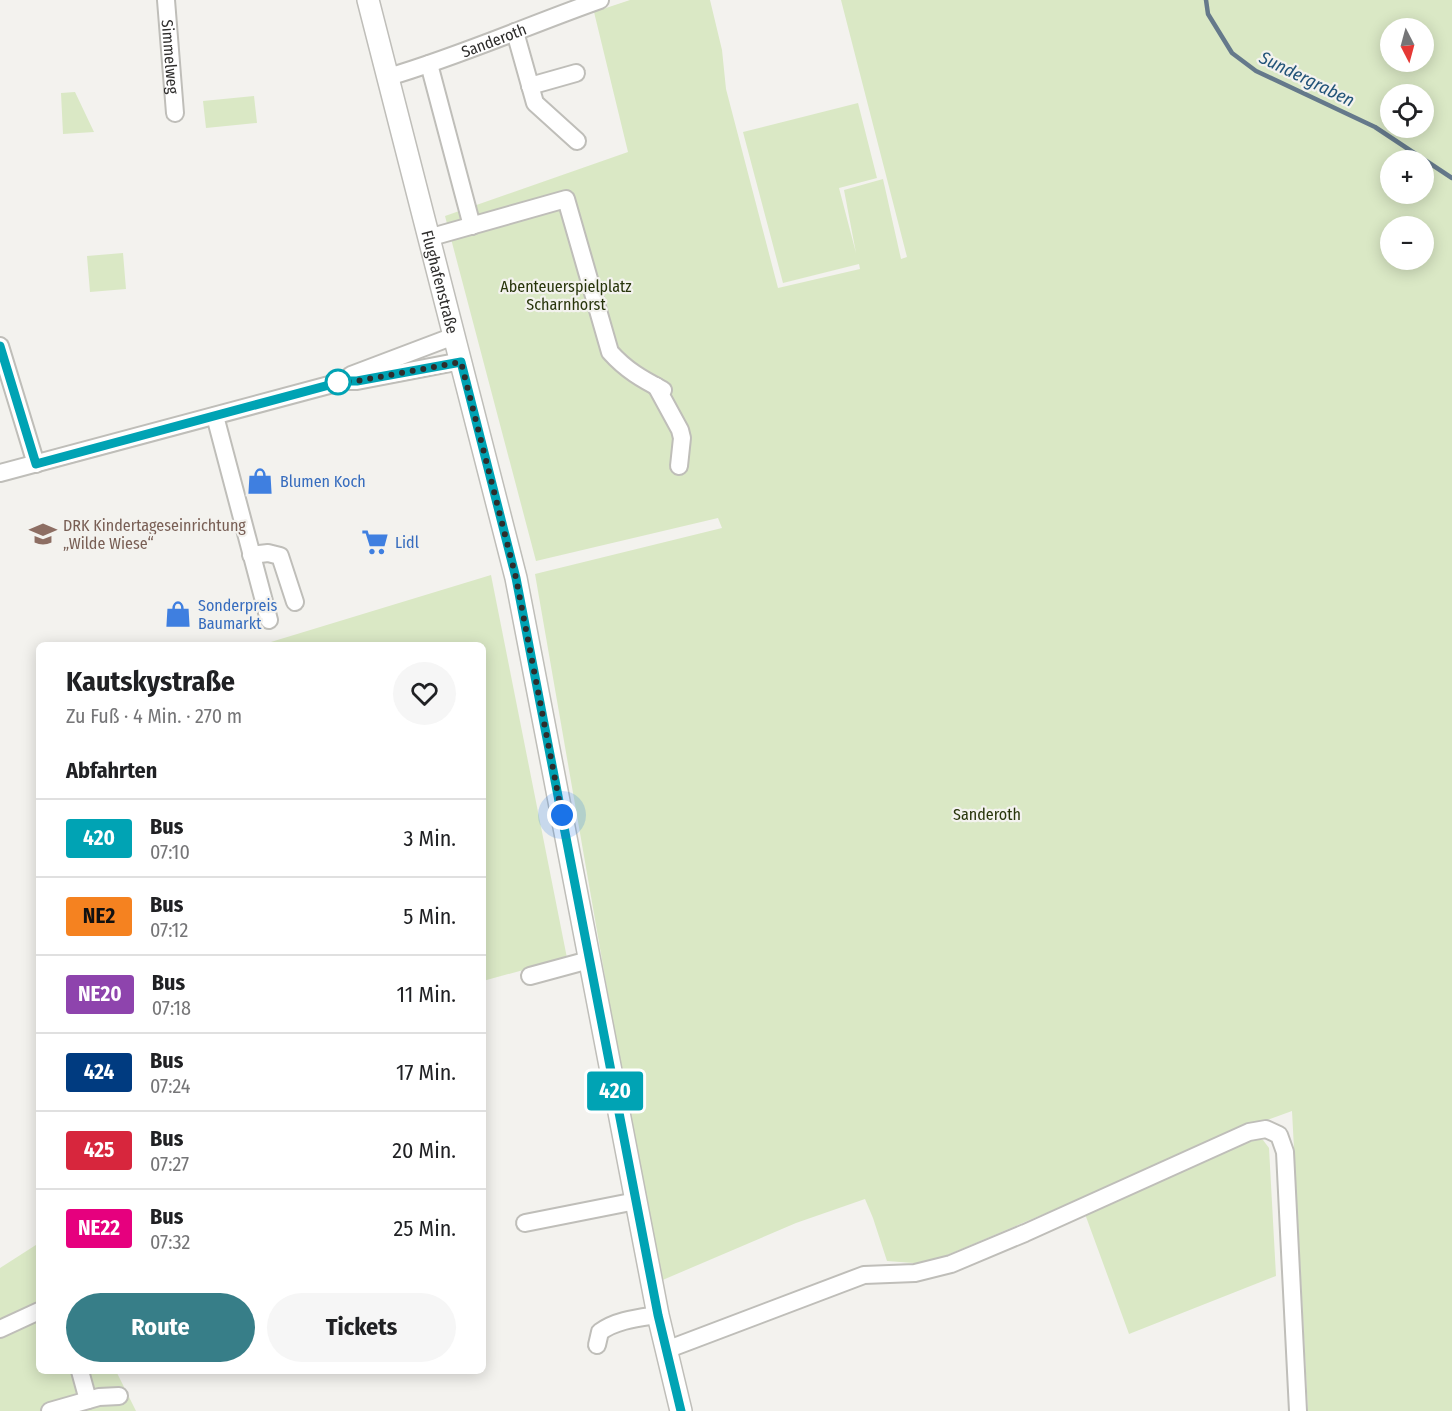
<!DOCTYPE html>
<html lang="de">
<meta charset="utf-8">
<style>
:root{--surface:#fff;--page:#f6f6f6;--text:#202124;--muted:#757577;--line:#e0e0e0;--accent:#377e88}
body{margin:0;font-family:"Fira Sans Condensed",sans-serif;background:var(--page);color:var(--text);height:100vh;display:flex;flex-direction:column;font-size:22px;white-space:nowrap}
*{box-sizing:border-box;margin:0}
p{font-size:20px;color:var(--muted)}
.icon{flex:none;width:33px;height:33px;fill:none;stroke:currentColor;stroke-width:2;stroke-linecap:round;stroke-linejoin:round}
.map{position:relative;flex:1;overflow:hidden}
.side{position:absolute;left:36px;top:642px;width:450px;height:732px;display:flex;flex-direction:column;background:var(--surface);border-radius:9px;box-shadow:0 3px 15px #0003}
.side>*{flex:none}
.badge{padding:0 12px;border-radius:4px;font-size:21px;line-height:39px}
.needle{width:39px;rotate:174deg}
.fabs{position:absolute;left:1380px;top:18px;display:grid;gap:12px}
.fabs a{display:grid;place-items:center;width:54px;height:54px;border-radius:50%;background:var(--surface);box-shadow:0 3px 15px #0003;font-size:30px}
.you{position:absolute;width:30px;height:30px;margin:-15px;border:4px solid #fff;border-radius:50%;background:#1a73e8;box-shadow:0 0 0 9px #1a73e833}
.map>.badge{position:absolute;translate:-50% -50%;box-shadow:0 0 0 3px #fff}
h2{padding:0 30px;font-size:22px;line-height:54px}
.round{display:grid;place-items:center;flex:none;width:63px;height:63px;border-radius:32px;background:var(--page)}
.overview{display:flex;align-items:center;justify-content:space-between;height:102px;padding:0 30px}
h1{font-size:28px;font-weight:700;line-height:45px}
.button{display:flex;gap:12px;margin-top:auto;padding:12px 30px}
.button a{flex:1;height:69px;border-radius:36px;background:var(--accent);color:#fff;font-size:24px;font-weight:700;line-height:69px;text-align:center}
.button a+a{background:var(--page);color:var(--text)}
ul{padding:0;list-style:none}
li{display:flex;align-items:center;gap:18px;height:78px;padding:0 30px;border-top:2px solid var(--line)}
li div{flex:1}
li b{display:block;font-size:22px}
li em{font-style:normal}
li .badge{min-width:66px;font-weight:700;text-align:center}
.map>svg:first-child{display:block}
</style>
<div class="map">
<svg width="1452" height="1411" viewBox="0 0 1452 1411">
<rect width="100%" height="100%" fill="#f3f2ee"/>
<!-- green -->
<path fill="#dae8c5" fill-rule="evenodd" d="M630 0H710L722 50 726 89 778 288 860 269 859 264 783 283 743 132 858 103 877 178 839 188 856 253 844 190 883 179 901 259 907 257 841 0H1452V1411H1308L1292 1111 1254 1125 926 1264 887 1261 873 1218 865 1199 796 1223 658 1282 535 574 722 528 718 518 536 561 445 216 628 152 594 12ZM1390 28H1424V62H1390ZM1390 94H1424V128H1390ZM1390 160H1424V194H1390ZM1390 226H1424V260H1390Z
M75 92 94 132 63 134 61 93Z
M254 96 257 123 206 128 203 101Z
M123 253 126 289 90 292 87 256Z
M491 575 567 958 483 981V645H261Z
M1253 1140H1263L1269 1148 1276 1276 1129 1334 1085 1214Z
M39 1243V1371H116L136 1411H0V1268Z"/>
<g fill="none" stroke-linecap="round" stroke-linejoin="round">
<!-- stream -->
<path stroke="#65798b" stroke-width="4.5" d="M1206 0 1208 14 1232 53 1256 71 1375 127 1452 178"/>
<defs>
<g id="minor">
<path id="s1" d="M166 0 175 113"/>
<path d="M515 32 535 103 577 141"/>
<path d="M429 64 472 226"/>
<path id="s2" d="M388 77C460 56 529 25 600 0"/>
<path d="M530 86 576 73"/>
<path d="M428 238 566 199 610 352C626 370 642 379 663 390"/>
<path d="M0 346 36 464"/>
<path d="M351 375 454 336"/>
<path d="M656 386 680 430 682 438 679 466"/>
<path d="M215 416 269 620"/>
<path d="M0 473 344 381H357L461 361"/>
<path d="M251 555 268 553 280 556 295 602"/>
<path d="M530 976 589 960"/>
<path d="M525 1223 636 1201"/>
<path d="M0 1329 39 1311"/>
<path d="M597 1345 600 1332C616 1320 638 1318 658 1315"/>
<path d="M666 1350 864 1275 915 1273 951 1264 1025 1233 1249 1132 1266 1129 1279 1135 1285 1152 1298 1411"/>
<path d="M80 1371 88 1400"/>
<path d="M50 1411 99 1397 119 1396"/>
</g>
<g id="major">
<path id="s3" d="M368 0 516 578 658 1315 681 1411"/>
</g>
</defs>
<!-- minor casing -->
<use href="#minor" stroke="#bfbeb9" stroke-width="20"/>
<!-- major casing -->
<use href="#major" stroke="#bfbeb9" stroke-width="24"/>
<!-- minor -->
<use href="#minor" stroke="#fff" stroke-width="16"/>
<!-- major -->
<use href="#major" stroke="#fff" stroke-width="21"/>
</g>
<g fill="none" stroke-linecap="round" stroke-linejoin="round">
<defs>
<path id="line" d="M0 346 36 464 344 381H357L461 362 516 578 658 1315 681 1411"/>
</defs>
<!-- line casing -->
<use href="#line" stroke="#fff" stroke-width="14"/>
<!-- line -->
<use href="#line" stroke="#00a3b4" stroke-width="9"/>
<!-- walk -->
<path stroke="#2e2d2c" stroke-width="6" stroke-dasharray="0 10.8" d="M338 382 357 381 461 362 516 578 562 815"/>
</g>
<!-- icons -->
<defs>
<symbol id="shop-bare" viewBox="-9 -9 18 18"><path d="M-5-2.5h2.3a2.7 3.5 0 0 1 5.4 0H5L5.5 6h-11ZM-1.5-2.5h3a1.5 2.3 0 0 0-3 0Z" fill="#3f7fe0" stroke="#f3f2ee" stroke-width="2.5" paint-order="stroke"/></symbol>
<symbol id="school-bare" viewBox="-9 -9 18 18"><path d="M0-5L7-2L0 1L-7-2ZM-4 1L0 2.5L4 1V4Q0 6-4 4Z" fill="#8d6e63" stroke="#f3f2ee" stroke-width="2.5" paint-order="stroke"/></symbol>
<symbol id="supermarket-bare" viewBox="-9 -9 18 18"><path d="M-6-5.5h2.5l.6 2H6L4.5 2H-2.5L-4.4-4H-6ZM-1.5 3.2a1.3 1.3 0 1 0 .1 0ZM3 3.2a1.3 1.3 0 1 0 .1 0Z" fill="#3f7fe0" stroke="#f3f2ee" stroke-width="2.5" paint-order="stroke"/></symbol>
</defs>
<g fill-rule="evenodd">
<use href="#shop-bare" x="241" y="462" width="38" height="38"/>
<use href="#school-bare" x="24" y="515" width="38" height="38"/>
<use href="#supermarket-bare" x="356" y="523" width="38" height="38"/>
<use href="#shop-bare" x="159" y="595" width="38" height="38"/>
</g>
<!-- markers -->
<circle fill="#fff" stroke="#00a3b4" stroke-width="3" cx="338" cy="382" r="12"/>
<g text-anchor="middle" stroke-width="4.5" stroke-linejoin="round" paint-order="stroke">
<!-- street labels -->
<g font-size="16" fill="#2e2d2c" stroke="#f3f2ee">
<text dy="6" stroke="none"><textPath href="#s2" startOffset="112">Sanderoth</textPath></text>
<text dy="6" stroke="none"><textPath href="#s1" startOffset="57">Simmelweg</textPath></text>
<text dy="6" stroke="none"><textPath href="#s3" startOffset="291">Flughafenstraße</textPath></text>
</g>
<!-- park labels -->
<g font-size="16" fill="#28350b" stroke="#f3f2ee">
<text x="566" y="292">Abenteuerspielplatz<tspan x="566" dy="18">Scharnhorst</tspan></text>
<text x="987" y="820">Sanderoth</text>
</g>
<!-- shop labels -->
<g font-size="16" fill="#366cbe" stroke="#f3f2ee" text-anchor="start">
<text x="280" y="487">Blumen Koch</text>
<text x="395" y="548">Lidl</text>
<text x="198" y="611">Sonderpreis<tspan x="198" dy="18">Baumarkt</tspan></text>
</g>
<!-- education labels -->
<g font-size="16" fill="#785e54" stroke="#f3f2ee" text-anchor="start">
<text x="63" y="531">DRK Kindertageseinrichtung<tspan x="63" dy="18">„Wilde Wiese“</tspan></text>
</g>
<!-- water labels -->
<g font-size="18" font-style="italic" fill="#235479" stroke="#f3f2ee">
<text transform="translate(1307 79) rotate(26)" y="6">Sundergraben</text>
</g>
</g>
</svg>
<div class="fabs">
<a><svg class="needle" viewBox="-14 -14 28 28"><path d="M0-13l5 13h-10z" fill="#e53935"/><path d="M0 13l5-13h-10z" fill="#757577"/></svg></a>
<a><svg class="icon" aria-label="locate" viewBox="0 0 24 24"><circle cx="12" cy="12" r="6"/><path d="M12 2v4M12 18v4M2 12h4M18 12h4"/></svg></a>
<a>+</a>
<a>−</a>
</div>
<div class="you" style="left:562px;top:815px"></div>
<b class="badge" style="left:615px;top:1091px;background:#00a3b4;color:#fff">420</b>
<section class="side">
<div class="overview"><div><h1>Kautskystraße</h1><p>Zu Fuß · 4 Min. · 270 m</p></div><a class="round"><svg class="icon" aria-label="heart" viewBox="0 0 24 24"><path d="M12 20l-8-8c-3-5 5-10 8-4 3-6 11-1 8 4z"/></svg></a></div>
<h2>Abfahrten</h2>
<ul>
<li><span class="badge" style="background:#00a3b4;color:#fff">420</span><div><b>Bus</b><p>07:10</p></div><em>3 Min.</em></li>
<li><span class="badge" style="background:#f58220;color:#111">NE2</span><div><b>Bus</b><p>07:12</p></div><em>5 Min.</em></li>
<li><span class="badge" style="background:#8e44ad;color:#fff">NE20</span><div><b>Bus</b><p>07:18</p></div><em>11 Min.</em></li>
<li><span class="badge" style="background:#003b80;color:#fff">424</span><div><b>Bus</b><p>07:24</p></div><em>17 Min.</em></li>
<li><span class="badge" style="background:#d7263d;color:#fff">425</span><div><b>Bus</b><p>07:27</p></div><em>20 Min.</em></li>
<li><span class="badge" style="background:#e6007e;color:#fff">NE22</span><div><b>Bus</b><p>07:32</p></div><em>25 Min.</em></li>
</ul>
<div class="button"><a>Route</a><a>Tickets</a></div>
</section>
</div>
